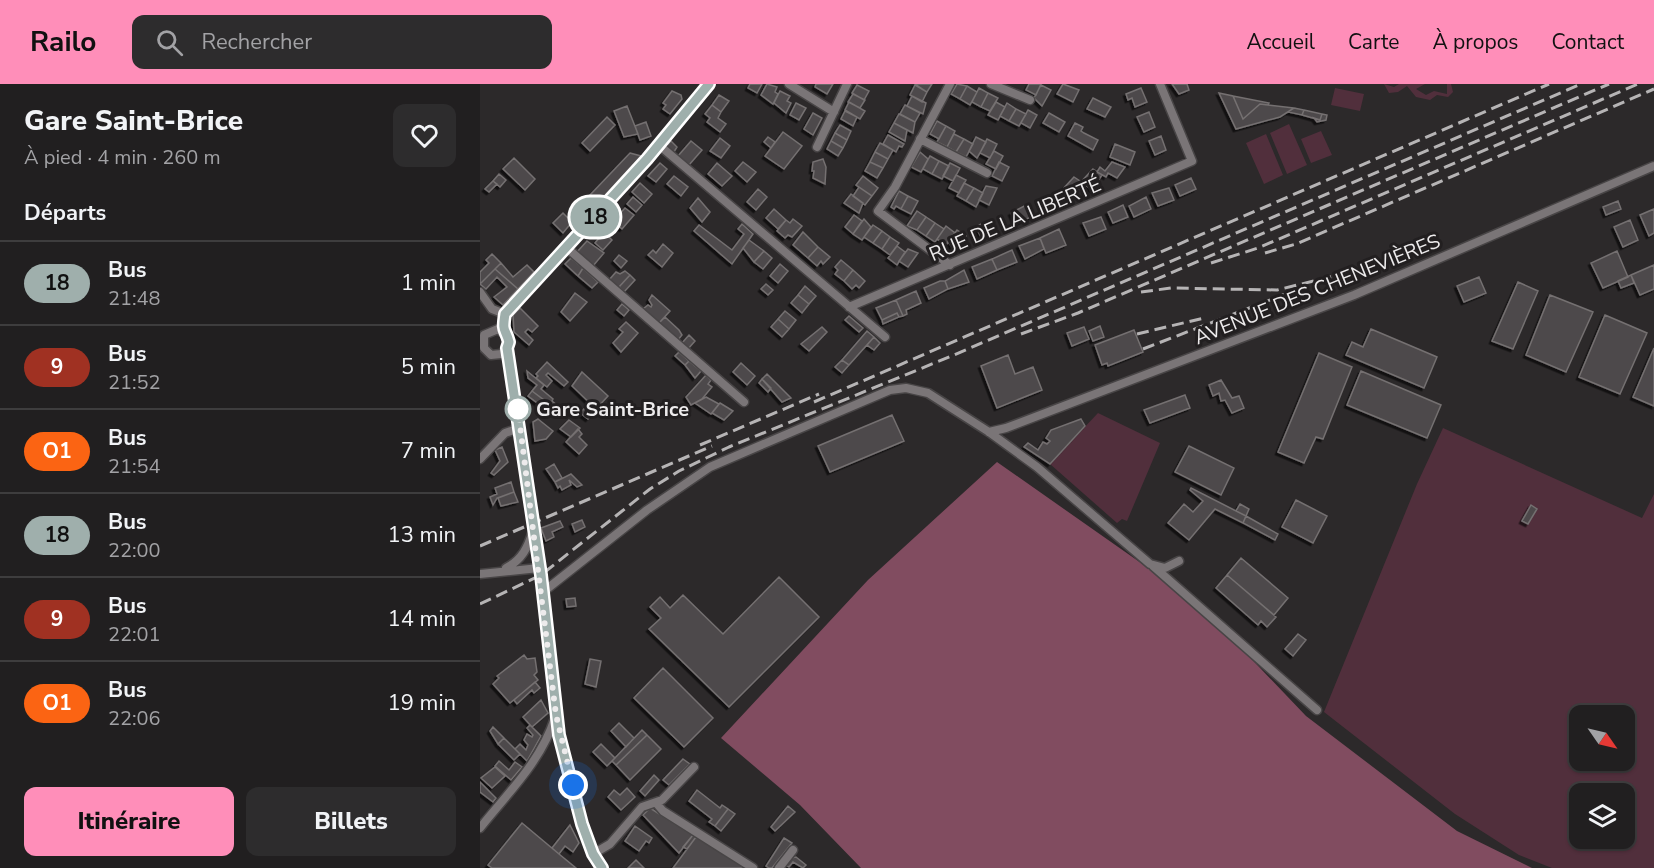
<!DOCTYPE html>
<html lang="fr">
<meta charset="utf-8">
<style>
:root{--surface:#211f20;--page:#2d2c2d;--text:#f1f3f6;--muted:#a2a2a5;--line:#3e3d3e;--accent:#ff8eb9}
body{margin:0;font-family:"Nunito Sans",sans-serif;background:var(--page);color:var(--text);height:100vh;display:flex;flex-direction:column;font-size:22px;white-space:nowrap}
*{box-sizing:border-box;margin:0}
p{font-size:20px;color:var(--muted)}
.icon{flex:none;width:33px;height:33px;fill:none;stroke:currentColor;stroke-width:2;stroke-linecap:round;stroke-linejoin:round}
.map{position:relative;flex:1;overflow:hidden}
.details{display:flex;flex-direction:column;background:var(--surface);width:480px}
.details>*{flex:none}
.badge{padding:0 12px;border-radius:20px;font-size:21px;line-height:39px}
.needle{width:39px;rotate:124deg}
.fabs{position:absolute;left:1089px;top:621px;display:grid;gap:12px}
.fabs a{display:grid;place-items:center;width:66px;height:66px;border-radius:12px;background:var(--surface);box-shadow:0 2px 4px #0004,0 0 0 2px var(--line);font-size:30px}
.you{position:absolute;width:30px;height:30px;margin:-15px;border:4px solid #fff;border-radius:50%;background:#1a73e8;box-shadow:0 0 0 9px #1a73e833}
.map>.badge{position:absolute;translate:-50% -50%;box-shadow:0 0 0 3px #fff}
h2{padding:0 24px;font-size:22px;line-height:54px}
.round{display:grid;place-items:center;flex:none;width:63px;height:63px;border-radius:12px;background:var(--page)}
.summary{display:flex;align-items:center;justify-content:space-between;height:102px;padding:0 24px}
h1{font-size:28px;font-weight:800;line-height:45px}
.action{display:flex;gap:12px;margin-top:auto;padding:12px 24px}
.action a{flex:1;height:69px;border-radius:12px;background:var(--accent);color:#111;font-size:24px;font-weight:800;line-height:69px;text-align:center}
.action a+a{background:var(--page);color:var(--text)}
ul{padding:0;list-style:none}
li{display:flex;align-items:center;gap:18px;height:84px;padding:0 24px;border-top:2px solid var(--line)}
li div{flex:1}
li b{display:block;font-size:22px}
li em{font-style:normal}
li .badge{min-width:66px;font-weight:700;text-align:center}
header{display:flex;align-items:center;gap:36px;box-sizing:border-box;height:84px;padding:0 30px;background:var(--accent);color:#111}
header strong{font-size:28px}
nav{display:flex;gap:33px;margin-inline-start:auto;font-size:21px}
.search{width:420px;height:54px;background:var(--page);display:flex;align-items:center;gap:15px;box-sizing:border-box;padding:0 21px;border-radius:12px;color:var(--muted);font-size:22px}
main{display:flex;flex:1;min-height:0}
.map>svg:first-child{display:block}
</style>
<header>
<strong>Railo</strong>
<div class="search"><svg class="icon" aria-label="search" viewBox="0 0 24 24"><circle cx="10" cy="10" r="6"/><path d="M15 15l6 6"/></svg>Rechercher</div>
<nav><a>Accueil</a><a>Carte</a><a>À propos</a><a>Contact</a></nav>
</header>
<main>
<section class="details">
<div class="summary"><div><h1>Gare Saint-Brice</h1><p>À pied · 4 min · 260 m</p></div><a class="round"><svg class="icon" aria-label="heart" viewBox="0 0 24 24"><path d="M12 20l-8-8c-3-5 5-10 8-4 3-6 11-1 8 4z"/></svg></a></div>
<h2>Départs</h2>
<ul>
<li><span class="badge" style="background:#9fafac;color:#111">18</span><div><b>Bus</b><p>21:48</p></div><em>1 min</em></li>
<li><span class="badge" style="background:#a03122;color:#fff">9</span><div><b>Bus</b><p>21:52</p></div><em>5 min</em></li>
<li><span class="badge" style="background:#fb6413;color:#fff">O1</span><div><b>Bus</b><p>21:54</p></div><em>7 min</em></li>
<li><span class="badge" style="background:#9fafac;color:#111">18</span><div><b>Bus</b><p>22:00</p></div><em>13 min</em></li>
<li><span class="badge" style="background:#a03122;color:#fff">9</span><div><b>Bus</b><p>22:01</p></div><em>14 min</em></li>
<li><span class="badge" style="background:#fb6413;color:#fff">O1</span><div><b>Bus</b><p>22:06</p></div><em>19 min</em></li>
</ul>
<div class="action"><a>Itinéraire</a><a>Billets</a></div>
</section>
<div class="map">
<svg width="1174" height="784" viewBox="0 0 1174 784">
<defs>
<filter id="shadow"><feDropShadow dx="-2.5" dy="2.5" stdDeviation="0" flood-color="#0009"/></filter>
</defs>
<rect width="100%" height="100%" fill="#2c292a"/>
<!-- green -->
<path fill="#512f3c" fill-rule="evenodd" d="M904 0 914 3 919 0H945L936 5 946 11 954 7 967 10V0H971L973 8 968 13 957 11 950 16 936 13 927 2 918 8 909 9Z
M855 4 884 10 880 27 851 21Z
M809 40 827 81 807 90 790 49Z
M841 47 852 71 831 79 821 55Z
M786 50 803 91 784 100 766 59Z
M618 329 680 359 647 437 642 435 637 439 570 380Z
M963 344 1162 434 1174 410V784H1072L1039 771 975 730 844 628 937 400ZM1100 632H1144V676H1100ZM1100 710H1144V754H1100Z"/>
<!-- forest -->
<path fill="#814c60" d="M517 378 718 519 826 632 977 747 1052 784H381L320 721 241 654 388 496Z"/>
<!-- building -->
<path fill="#4e4a4b" stroke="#747071" stroke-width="1.5" filter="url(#shadow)" d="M270 0H282L277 9 268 4Z
M287 0 297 3 295 8 298 10 293 20 281 11Z
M336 0H353L347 10 335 3Z
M435 0H452L447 8Z
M477 0 487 2 480 15 471 10Z
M549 0H561L556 11 546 6Z
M583 0 599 6 593 18 577 10Z
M692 0H707L709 6 699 10Z
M377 1 389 7 384 16 372 9Z
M435 1 447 8 442 18 430 11Z
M561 1 571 6 562 22 554 14Z
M487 2 497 8 490 21 480 15Z
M499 4 508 9 501 23 492 18Z
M661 4 667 18 655 23 652 14 648 16 646 10Z
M192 7 201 11 202 15 190 30 183 25 186 21 183 19Z
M300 7 310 12 307 17 311 19 306 29 294 19Z
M508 9 518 14 510 27 501 23Z
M739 9 753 12 763 35 780 20 814 24 800 33 756 45Z
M373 10 385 16 380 24 368 18Z
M239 11 249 17 241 28 232 21Z
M432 12 446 19 443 30 427 22Z
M753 12 789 19 788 21 780 20 763 35Z
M613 14 631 23 625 33 607 25Z
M369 18 385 27 380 35 365 26Z
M516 18 525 23 518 36 508 31Z
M316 19 326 24 319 36 310 31Z
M527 19 536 25 529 37 520 32Z
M232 21 241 28 238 34 246 40 240 48 227 38 230 34 225 30Z
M425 21 440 29 435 38 420 30Z
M147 22 158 50 144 53 134 27Z
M814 24 824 26 822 31 808 28Z
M536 25 546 30 539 42 529 37Z
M548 26 557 31 550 44 541 39Z
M824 26 842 30 840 36 822 31Z
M365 27 377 33 373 42 361 35Z
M669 28 675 43 664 48 657 33Z
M333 29 342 34 333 51 324 45Z
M569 29 585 38 579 48 563 39Z
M419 30 435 38 433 49 414 39Z
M842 30 847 31 846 36 837 38 834 34 840 36Z
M127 33 135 41 110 67 102 59Z
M457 37 466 42 459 55 450 50Z
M166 38 171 52 160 56 155 42Z
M414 39 427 46 425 57 409 48Z
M595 39 603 43 601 47 604 49 618 56 613 66 588 52Z
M360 41 371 47 367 56 355 49Z
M466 42 475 47 467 63 457 58Z
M303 48 322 62 304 85 285 72Z
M355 49 367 56 363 64 351 57Z
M474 50 484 55 476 68 467 63Z
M408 51 424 60 422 63 419 62 416 68 403 60Z
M681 52 686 66 675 71 669 57Z
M288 53 295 58 291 64 284 58Z
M496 53 506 58 497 74 489 67Z
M240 54 250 62 241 74 230 67Z
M484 55 493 60 486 73 476 68Z
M507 55 517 60 510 74 500 69Z
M191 57 197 63 194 68 186 62Z
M211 57 222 66 209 81 198 72Z
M351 57 363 64 358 72 347 65Z
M400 59 413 66 408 75 395 68Z
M635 60 655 68 650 81 630 73Z
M514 67 523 72 516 85 506 80Z
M395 68 408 75 403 84 390 78Z
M440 68 448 75 441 88 431 83Z
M150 69 161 72 118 119 110 111Z
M450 72 459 77 452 90 443 85Z
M34 74 55 95 45 106 23 85Z
M343 75 346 83 345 100 333 94 334 87H332L333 78Z
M459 77 469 82 462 95 452 90Z
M263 78 276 88 267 98 255 87Z
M390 78 403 84 397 94 385 87Z
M519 78 529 83 522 97 512 92Z
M632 78 645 83 637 94 628 89 626 93 617 88 620 83 625 87Z
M180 79 187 85 176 98 168 92Z
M237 79 252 92 242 102 228 90Z
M470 79 480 84 473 97 463 92Z
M613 85 622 91 612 106 601 98Z
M19 90 26 96 20 103 13 97Z
M476 91 486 96 479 109 469 104Z
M194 92 208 103 201 112 187 100Z
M383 92 398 104 392 112 376 101Z
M594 93 603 99 594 113 583 105Z
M711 94 716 105 700 112 695 101Z
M13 97 17 100 9 108 5 105Z
M160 99 172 110 164 119 152 108Z
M484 99 494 104 486 117 477 112Z
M506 102 517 104 509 121 499 116Z
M379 103 392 112 385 121 373 112Z
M494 104 503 109 496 123 486 117Z
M689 104 694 116 678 122 672 109Z
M278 105 287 113 276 126 267 118Z
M419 107 428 112 421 125 416 122 414 125 411 123Z
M371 110 383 119 379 129 364 119Z
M428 112 438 117 431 130 421 125Z
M153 113 162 121 156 128 147 120Z
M666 113 671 125 654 133 649 122Z
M218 114 230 128 222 138 210 124Z
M1138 117 1141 125 1126 131 1123 123Z
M548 120 553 132 536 140 531 129Z
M643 121 648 133 633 139 628 128Z
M145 124 154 131 142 145 133 137Z
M294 125 306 136 298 145 286 134Z
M1174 125V149L1169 152 1160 131Z
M437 127 446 133 437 146 427 142Z
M83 129 92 138 83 149 73 139Z
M374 131 382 137 373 150 365 143Z
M446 133 455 139 446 152 437 146Z
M621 133 626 145 609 152 603 139Z
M313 135 322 142 312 153 308 151 305 154 297 147 306 136 310 139Z
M384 135 391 143 382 156 373 150Z
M1150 136 1158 156 1143 163 1134 143Z
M455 139 464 145 455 158 446 152Z
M262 140 273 150 252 180 214 147 219 141 252 166 264 150 258 145Z
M501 140 506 151 501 153 496 143Z
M393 141 402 147 393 159 384 153Z
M466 142 475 149 466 161 457 155Z
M579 145 586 161 566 169 560 154Z
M477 146 486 152 475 166 468 158Z
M402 147 410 153 402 165 393 159Z
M124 148 132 156 123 166 115 159Z
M323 148 338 163 328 174 313 161Z
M410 153 419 159 410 171 402 165Z
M560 154 564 165 545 175 539 162Z
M269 156 284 167 274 178 263 164Z
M107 157 124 169 113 182 97 168Z
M183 160 193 169 182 183 168 171 173 166 176 169Z
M417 162 425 168 417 181 408 174Z
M338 163 350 173 343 180 341 177 337 182 328 174Z
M428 165 438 169 428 183 419 177Z
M532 166 537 178 517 186 512 175Z
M284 167 292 174 283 185 274 178Z
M1137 167 1148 193 1123 204 1111 179Z
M12 170 21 179 0 200V188L9 179 6 176Z
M139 171 147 177 141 184 134 177Z
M91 174 103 184 98 192 85 180Z
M512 175 517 186 497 195 492 183Z
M361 176 373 186 364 197 355 190 358 186 355 183Z
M21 179 33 193 47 181 54 188 38 205 15 185Z
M300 180 308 187 298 199 290 192Z
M1174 181V205L1160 211 1151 191Z
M103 184 118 198 112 204 98 192Z
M15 185 38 205 23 221 14 213 27 203 17 193 6 205 0 200Z
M373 186 385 197 379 204 376 201 372 205 364 197Z
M484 186 489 198 468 205 465 197Z
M145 187 150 191 138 204 129 196 136 188 140 190Z
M150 191 155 196 144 208 139 203Z
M1151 191 1154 199 1141 204 1138 197Z
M999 193 1006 209 984 218 977 202Z
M460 197H465L468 205 449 215 444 204Z
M1038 198 1058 207 1033 265 1012 257Z
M286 200 293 206 288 211 281 205Z
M325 202 336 212 329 220 318 211Z
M436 207 441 219 426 226 427 230 423 232 416 216Z
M95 209 107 218 90 237 81 228Z
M172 211 190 227 179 239 163 225 168 221 171 223 172 221 169 216Z
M318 211 329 220 322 229 311 219Z
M1070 211 1113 228 1086 288 1046 271Z
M416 216 423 232 419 233 417 229 402 236 396 224Z
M142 220 149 226 144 232 137 226Z
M40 224 58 242 52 248 48 245 45 248 53 256 49 261 34 248 33 231Z
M305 227 316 236 309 245 298 235Z
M417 229 419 233 403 240 402 236Z
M1125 231 1167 249 1140 310 1099 293Z
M369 232 383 244 379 248 365 236Z
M185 233 199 246 202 251 198 256 179 239Z
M298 235 309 245 302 253 291 243Z
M146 238 158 249 141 268 133 259 143 248 139 245Z
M620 242 624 253 613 257 609 247Z
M342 243 347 248 329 267 321 260Z
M604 243 609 255 592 262 587 249Z
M891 245 957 273 944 304 866 271 872 258 883 263Z
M654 246 663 268 628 282 627 279 622 281 615 261Z
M387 247 394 253 369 281 362 276Z
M209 251 215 257 208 265 202 259Z
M394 253 400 259 394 266 387 261Z
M1174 264V322L1153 313Z
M199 268 209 277 205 281 195 272Z
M839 269 872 283 843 355 836 353 824 379 798 368Z
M528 271 535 290 553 283 562 306 517 324 501 282Z
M362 276 369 281 362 289 355 283Z
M209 277 221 287 215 294 205 281Z
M67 278 88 298 84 302 68 289 66 291 72 297 67 303 56 294 58 292 56 290Z
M261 279 275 292 267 301 253 288Z
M47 287 64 301 61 305 73 315 72 317 78 322 77 326 52 307 57 301 48 294Z
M881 287 961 321 947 354 867 321Z
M102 288 128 312 116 325 92 302Z
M287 290 311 314 302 318 282 295Z
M226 291 231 296 228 300 232 303 222 315 211 321 206 313Z
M282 295 291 304 288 308 279 299Z
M741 296 752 314 759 312 764 324 752 329 745 316 741 317 739 309 733 312 729 301Z
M52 307 72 322 68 327 48 312Z
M705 311 710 324 670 339 664 326Z
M226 313 239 320 231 330 215 319Z
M110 319 117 325 108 335 100 329Z
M240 319 253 327 244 336 232 329Z
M412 331 424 357 350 388 338 362Z
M58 335 73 347 66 355 55 357 53 338Z
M601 335 605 342 570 380 544 363 548 359 558 366 563 358 567 360 570 357 566 354 571 346Z
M89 336 100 344 91 353 80 345Z
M98 345 102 350 99 353 107 361 99 370 86 358Z
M709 362 754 384 741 411 695 388Z
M22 363 28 378 14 391 11 389 20 377 15 366Z
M74 380 82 394 75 398 66 385Z
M91 390 102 401 97 403 89 396 91 401 82 406 80 402 78 404 75 398Z
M31 398 34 408 17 414 13 421 10 413 17 410 15 404Z
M711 404 766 432 763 439 735 425 709 456 688 439 704 420 713 428 723 417 710 406Z
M34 408 38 418 21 422 18 414Z
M816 416 847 432 833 459 802 443Z
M760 420 769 425 766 432 756 427Z
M1051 421 1057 425 1048 440 1042 437Z
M766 432 798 450 795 456 763 439Z
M102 436 105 443 95 448 92 440Z
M80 437 83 443 72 448 74 453 66 457 61 444Z
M761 474 808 514 794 531 747 491Z
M747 491 796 533 787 543 781 537 778 541 736 504Z
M299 493 339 533 249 623 169 545 181 534 170 523 180 513 190 524 203 511 243 550Z
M95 514 96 522 87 523 86 515Z
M818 550 826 556 813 572 805 565Z
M44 571 47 575 55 574 57 588 54 591 58 596 30 619 13 600 19 594 17 592Z
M110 575 121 577 116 603 105 600Z
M183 584 233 634 204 663 154 614Z
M55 598 60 604 54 609 52 606 37 620 34 616Z
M61 616 68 629 52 643 43 633Z
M139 639 154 654 146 663 131 647Z
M50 641 61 652 47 677 35 665 40 660 46 666 48 661 44 656 47 650 52 653 53 651 47 644Z
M13 643 24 654 18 660 10 647Z
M162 646 167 651 136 681 132 677Z
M167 651 181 665 150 696 136 681Z
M24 654 40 670 34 676 18 660Z
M121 660 135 674 127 682 113 668Z
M203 675 210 680 189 701 183 696Z
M19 677 29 686 35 678 42 683 31 696 15 682Z
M15 683 25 692 12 704 1 694Z
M174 691 179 696 165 712 160 707Z
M0 698 16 714 13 718 0 708Z
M147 704 155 713 141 726 128 713 134 706 140 711Z
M217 706 240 724 242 721 248 725 235 742 229 738 232 735 209 717Z
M308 722 315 728 295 747 291 743Z
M170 724 213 751 199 769 163 731Z
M248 725 255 730 241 747 235 742Z
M42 739 79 770 96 784H12L8 781Z
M90 741 99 759 93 768 85 762 79 770 72 764Z
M155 742 172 754 169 759 166 757 159 767 145 757Z
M213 751 216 753 207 765 203 763Z
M216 753 266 784H193Z
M304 754 312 759 292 784H289L286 782Z
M316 773 326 781 323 784 313 778 309 783 306 781 311 774Z
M156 776 164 784H148Z"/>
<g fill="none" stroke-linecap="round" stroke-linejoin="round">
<defs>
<path id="minor" d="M309 0 354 28
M511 0 550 16
M440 55 507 89
M179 61 405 253
M337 63 367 0
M87 164 264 318
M470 181 398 127 415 103 470 0
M0 208 12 225 25 230
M369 223 712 77 680 0
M23 247 25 230 167 75 229 0
M27 264 21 270 11 271 4 264V251L18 245 27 252V264L63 508 79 651 102 739 113 770 122 784
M509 348 526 344 874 211 1174 82
M0 375 25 349 40 344
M673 482 837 626
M26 484C42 476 48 463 53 447
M0 490 59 484
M63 508 167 426 230 383 410 306 426 304 448 309 509 348 557 383 670 480 685 484 699 477
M177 720 183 727 273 784
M0 744C28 709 61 677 75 634
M113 770 130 760 162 723 182 716 214 683
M299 784 313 766"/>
</defs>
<!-- minor casing -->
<use href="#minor" stroke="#484546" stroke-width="11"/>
<!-- minor -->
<use href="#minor" stroke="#7a7577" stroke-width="8"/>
<!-- rail -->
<path stroke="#b6b4b5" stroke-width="3" stroke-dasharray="12 6" stroke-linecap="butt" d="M785 169 816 160 1174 5
M731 179 778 164 1158 0
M661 208 691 204 797 206 854 192
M541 250 598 229 1129 0
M657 250 724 234
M663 265 808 209
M334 318 1069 0
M220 361 339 310
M0 462 232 362
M0 520 61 491 170 405 199 387 249 363 474 271 1101 0"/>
</g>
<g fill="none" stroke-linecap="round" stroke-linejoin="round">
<defs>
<path id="line" d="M122 784 113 770 102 740 79 651 61 491 27 264 29 258C25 243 22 249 25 230L167 75 229 0"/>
</defs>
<!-- line casing -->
<use href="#line" stroke="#fff" stroke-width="14"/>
<!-- line -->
<use href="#line" stroke="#9fafac" stroke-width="9"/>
<!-- walk -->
<path stroke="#edebec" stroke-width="6" stroke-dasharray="0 10.8" d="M38 325 76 631 93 701"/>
</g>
<!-- markers -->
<circle fill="#fff" stroke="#9fafac" stroke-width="3" cx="38" cy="325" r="12"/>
<g text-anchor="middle" stroke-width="6" stroke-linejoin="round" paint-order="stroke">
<!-- street labels -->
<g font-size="20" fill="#edebec" stroke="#221f20">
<text transform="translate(535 135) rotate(-23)" y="7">RUE DE LA LIBERTÉ</text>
<text transform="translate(837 205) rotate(-22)" y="7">AVENUE DES CHENEVIÈRES</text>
</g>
<!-- stop labels -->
<g font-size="20" font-weight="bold" fill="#edebec" stroke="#221f20" text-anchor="start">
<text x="56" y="332">Gare Saint-Brice</text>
</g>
</g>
</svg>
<div class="fabs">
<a><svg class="needle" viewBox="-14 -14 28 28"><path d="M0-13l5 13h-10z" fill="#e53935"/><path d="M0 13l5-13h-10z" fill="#a2a2a5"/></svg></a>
<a><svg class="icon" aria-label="layers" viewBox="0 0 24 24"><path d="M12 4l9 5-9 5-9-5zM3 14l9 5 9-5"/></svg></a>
</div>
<div class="you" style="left:93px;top:701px"></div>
<b class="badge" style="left:115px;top:133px;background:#9fafac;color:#111">18</b>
</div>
</main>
